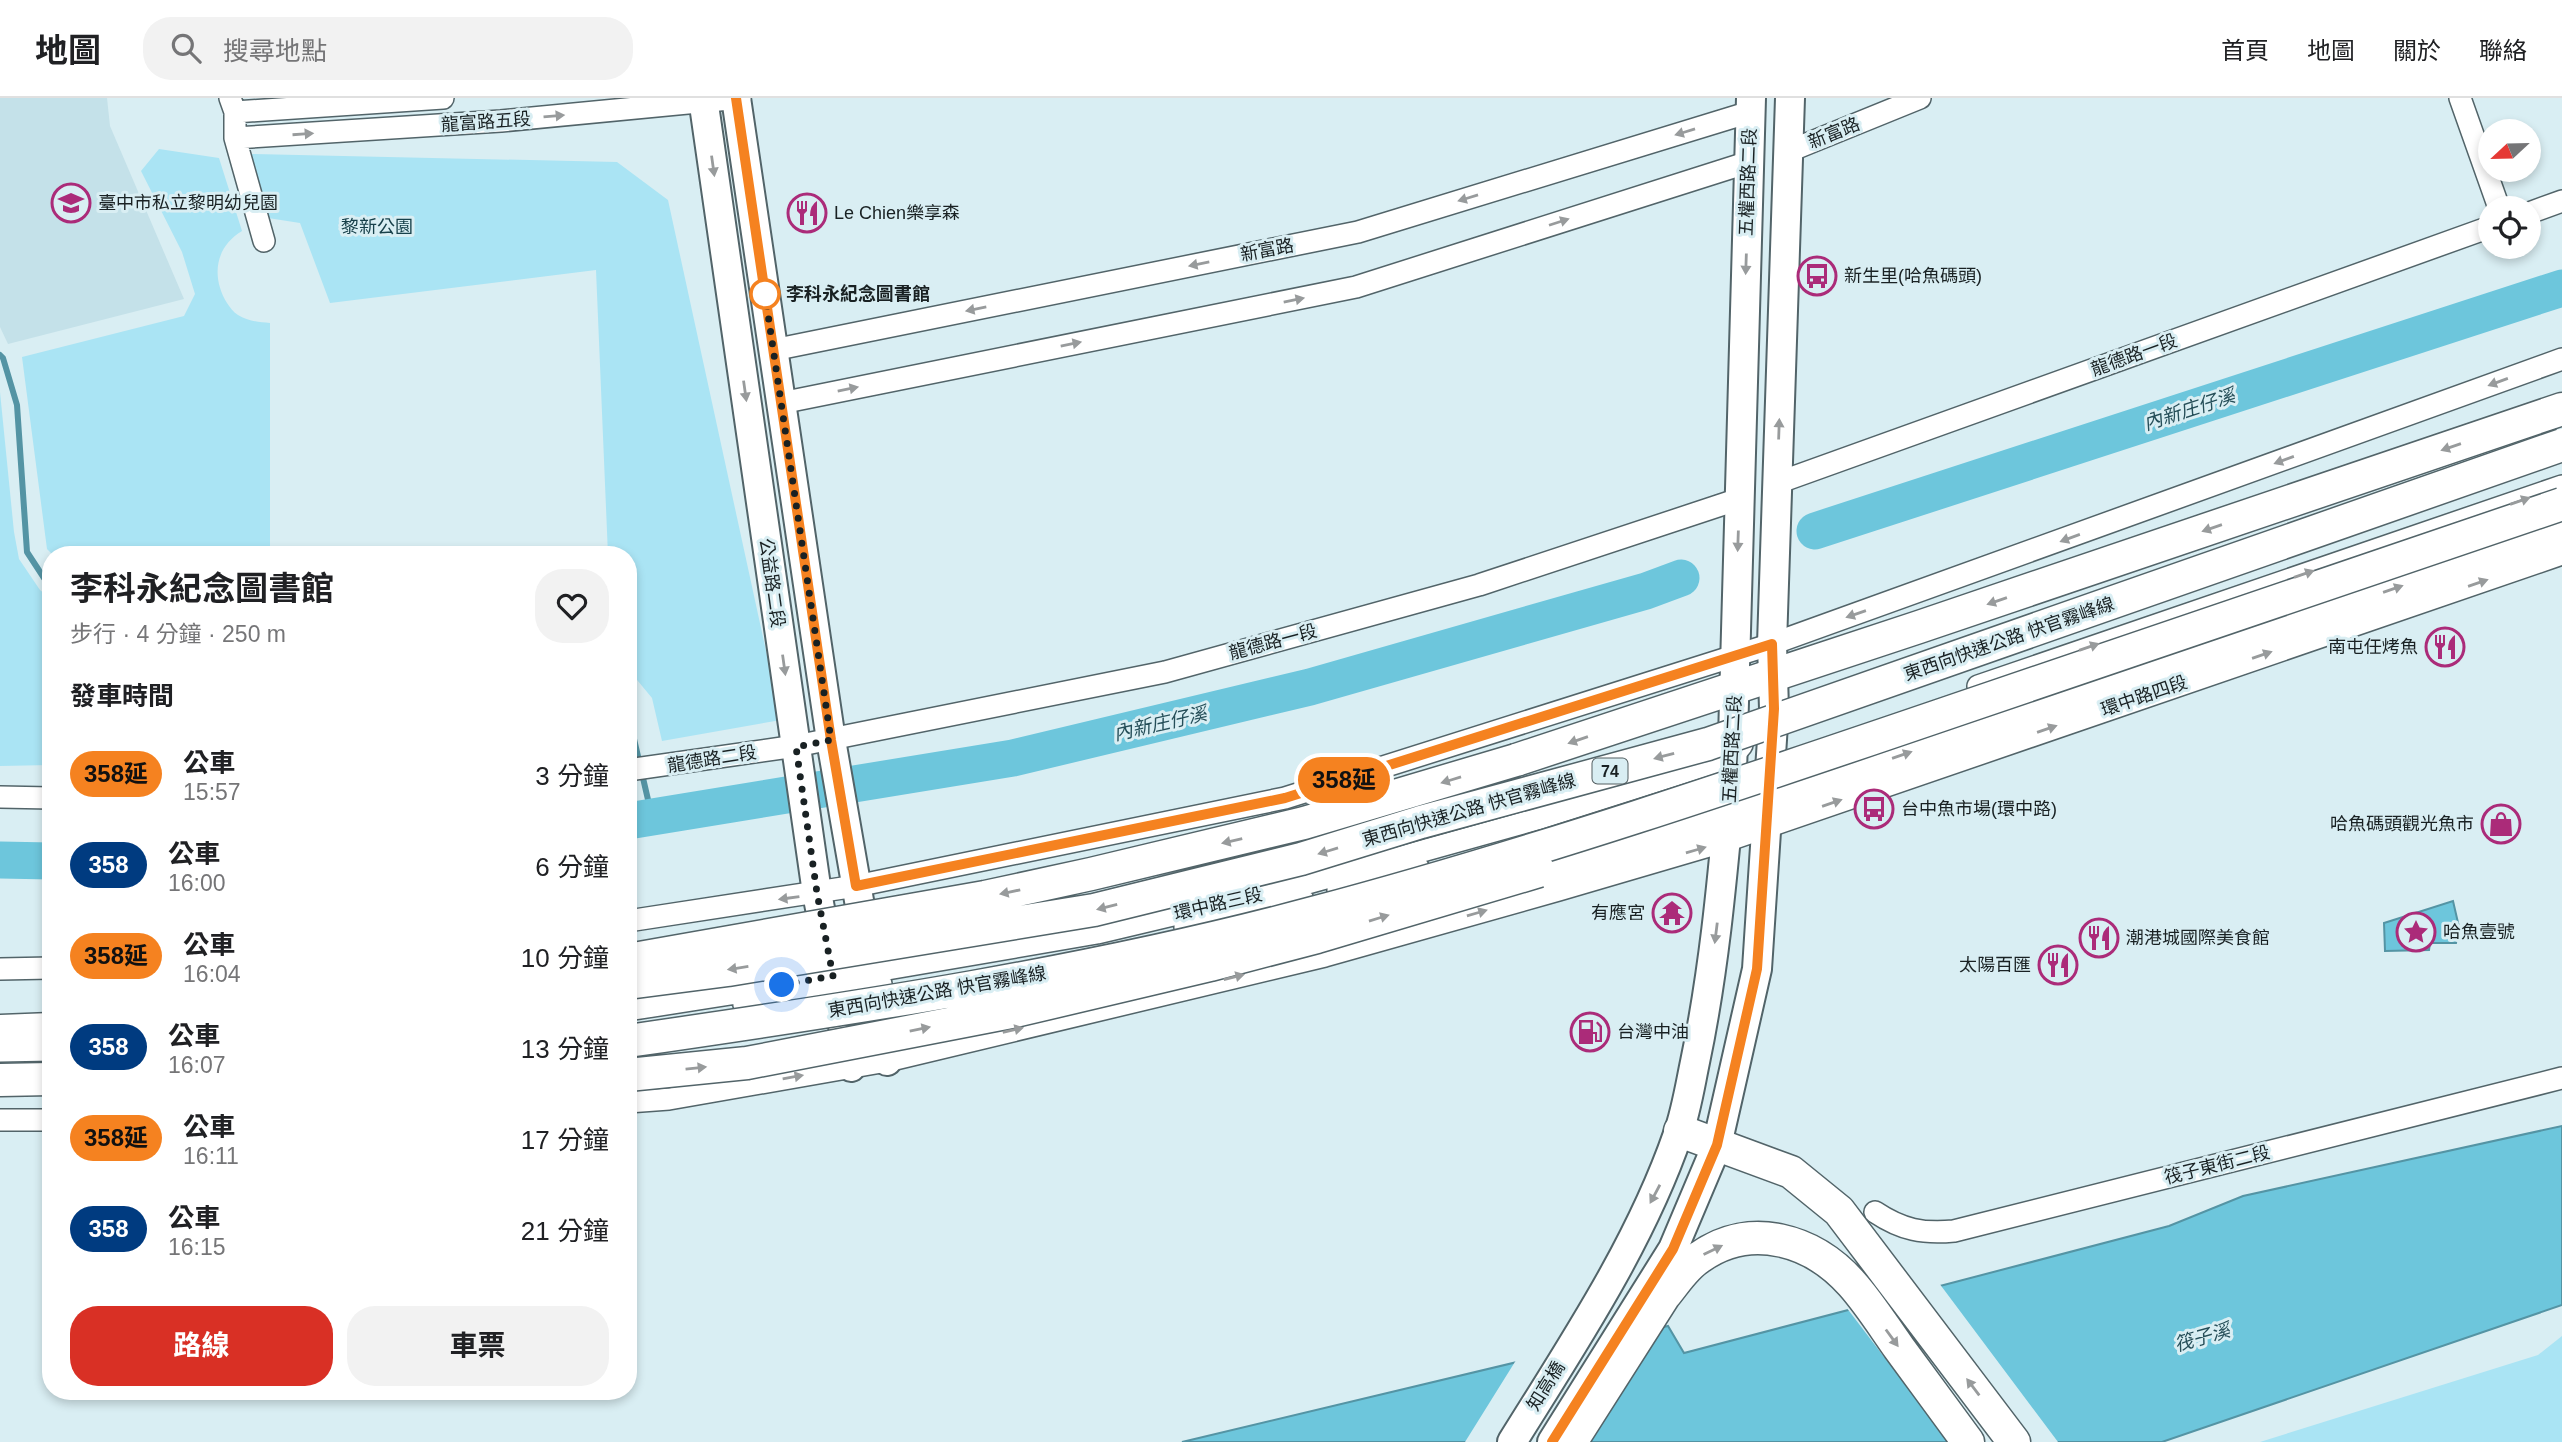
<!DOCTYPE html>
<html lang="zh-TW">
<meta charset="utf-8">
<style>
:root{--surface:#fff;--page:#f2f2f2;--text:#202124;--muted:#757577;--line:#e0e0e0;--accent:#d93025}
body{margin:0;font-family:Arial,"Noto Sans TC",sans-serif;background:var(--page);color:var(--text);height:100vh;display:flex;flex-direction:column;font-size:26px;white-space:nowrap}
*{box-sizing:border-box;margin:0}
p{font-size:23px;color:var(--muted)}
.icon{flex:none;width:38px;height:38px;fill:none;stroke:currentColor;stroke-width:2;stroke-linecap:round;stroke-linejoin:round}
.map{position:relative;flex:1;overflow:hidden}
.details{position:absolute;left:42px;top:448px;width:595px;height:854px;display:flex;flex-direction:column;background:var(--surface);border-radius:28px;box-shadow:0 4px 10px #0003}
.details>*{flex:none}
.badge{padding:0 14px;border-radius:23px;font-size:24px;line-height:46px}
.needle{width:46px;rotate:248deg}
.fabs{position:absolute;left:2478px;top:21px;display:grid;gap:14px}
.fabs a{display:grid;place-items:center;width:63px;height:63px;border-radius:50%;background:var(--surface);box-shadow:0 4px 10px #0003;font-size:35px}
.you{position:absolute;width:35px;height:35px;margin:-18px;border:5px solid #fff;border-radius:50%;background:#1a73e8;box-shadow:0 0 0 10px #1a73e833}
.map>.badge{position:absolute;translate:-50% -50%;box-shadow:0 0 0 4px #fff}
h2{padding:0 28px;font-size:26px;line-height:63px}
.round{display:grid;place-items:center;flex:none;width:74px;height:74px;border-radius:28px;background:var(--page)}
.summary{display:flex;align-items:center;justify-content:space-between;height:119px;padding:0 28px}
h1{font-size:33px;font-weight:700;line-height:52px}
.action{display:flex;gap:14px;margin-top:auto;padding:14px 28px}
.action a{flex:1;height:80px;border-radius:28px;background:var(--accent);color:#fff;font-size:28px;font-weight:700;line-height:80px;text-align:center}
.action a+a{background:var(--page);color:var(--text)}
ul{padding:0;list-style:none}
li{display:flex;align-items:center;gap:21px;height:91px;padding:0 28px}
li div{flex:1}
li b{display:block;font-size:26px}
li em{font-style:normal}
li .badge{min-width:77px;font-weight:700;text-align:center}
header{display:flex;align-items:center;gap:42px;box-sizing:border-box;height:98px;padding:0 35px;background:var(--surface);border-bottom:2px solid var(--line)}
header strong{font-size:33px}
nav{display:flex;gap:38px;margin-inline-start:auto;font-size:24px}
.search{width:490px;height:63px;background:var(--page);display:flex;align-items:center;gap:18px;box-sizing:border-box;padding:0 24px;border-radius:28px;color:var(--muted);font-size:26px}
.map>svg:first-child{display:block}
</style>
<header>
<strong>地圖</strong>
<div class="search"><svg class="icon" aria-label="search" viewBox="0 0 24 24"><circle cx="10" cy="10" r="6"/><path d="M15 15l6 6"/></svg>搜尋地點</div>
<nav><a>首頁</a><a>地圖</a><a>關於</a><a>聯絡</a></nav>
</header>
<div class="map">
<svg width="2562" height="1344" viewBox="0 0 2562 1344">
<rect width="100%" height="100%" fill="#d9eef3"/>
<!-- built -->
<path fill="#c4e1e9" d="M0 0H107L110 28 184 201 8 246 0 229Z"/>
<!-- green -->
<path fill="#aae4f4" d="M159 51 219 60 242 133C215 149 211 179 227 205 230 209 233 214 238 217 247 223 259 224 270 225V457H53L47 451 22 259 184 218 195 196 182 154 141 73Z
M251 56 617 64 668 102 781 622 662 643 652 600 628 571V457H608L596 172 330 205 300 125 268 120Z
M0 294 14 434 19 461 40 492 51 501V667L0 668Z
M2562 1238V1344H2260L2538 1257Z"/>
<!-- water -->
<path fill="#6dc6dc" stroke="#5494a4" stroke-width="2" d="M2453 803 2459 829 2456 845H2430L2429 852 2385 853 2384 825Z
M2562 1028V1207L2162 1344H1182L1668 1228 1684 1255 2169 1128 2243 1098Z"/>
<!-- pier -->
<path fill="#d9eef3" d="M1939 1185 2058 1344H1949L1846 1209Z
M1651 1229 1579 1344H1465L1518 1259Z"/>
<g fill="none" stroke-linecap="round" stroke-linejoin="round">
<!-- stream -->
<path stroke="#5494a4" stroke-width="6" d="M0 257 3 260 17 307 27 454 44 480 51 482
M628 615 652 719"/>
<!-- river -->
<path stroke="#6dc6dc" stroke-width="37" d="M1815 433 2562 190
M628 723 1013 660 1310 589 1646 493 1681 480
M0 762 51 763"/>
<defs>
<path id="minor" d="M230 0 235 14V40L264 143
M2460 0 2499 110
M235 14 443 0
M235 40 501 23 740 0
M1787 54 1920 0
M2529 115 2562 103
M773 252 1358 134 1750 14
M781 305 1356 189 1749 64
M1777 385 2490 129
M1978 588 2562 388
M628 672 796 648 1165 574 1479 487 1739 401
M0 699 51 700
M1338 792 1418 769
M628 823 856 788 1285 700 1772 546 2562 261
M1185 829 1303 802
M0 871 51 870
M744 907 881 886
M628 912 870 874 1097 835 1308 785 1537 721 1732 659 1742 647
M0 953 51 952
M628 1004 669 1001 887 963 1325 858 1559 792 1726 743 2562 456
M0 1022H51
M1875 1114C1902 1132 1923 1136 1954 1133L2562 980"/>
<path id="major" d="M703 0 817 795 851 969
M736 0 831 642 887 963
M1512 1344C1573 1246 1640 1146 1678 1036 1686 1014 1690 988 1695 964 1715 869 1723 772 1732 675L1751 0
M1552 1344 1673 1151 1717 1047 1757 871 1774 611 1772 546 1790 0"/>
<path id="highway" d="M1516 662 1919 529 2562 311
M1539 773 1728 716 2562 433
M0 933 51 931
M0 982 51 981
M1680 1033 1791 1074 1839 1113 2014 1344
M1571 1344 1664 1198C1675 1185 1685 1168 1700 1159 1751 1123 1813 1142 1852 1186 1869 1205 1884 1229 1899 1250 1922 1281 1945 1313 1968 1344"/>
</defs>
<!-- minor casing -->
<use href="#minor" stroke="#526469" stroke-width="24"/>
<!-- major casing -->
<use href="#major" stroke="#526469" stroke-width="32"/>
<!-- highway casing -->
<use href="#highway" stroke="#526469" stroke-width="35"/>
<!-- minor -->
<use href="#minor" stroke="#fff" stroke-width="21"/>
<!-- major -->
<use href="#major" stroke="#fff" stroke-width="28"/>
<!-- highway -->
<use href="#highway" stroke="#fff" stroke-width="32"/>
<defs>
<path id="highway-bridge" d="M628 862 985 799 1091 776 1304 725 1516 662
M628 885 728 872 1094 812 1301 761 1421 724 1708 646 2562 347
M628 943C858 910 1089 875 1313 815 1531 757 1745 684 1959 611 2160 543 2361 475 2562 406
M628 977 747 965 1011 914 1210 867 1317 839 1539 773"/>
</defs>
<!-- highway-bridge casing -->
<use href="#highway-bridge" stroke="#526469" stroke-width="35" stroke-linecap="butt"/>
<!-- highway-bridge -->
<use href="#highway-bridge" stroke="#fff" stroke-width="32"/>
</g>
<!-- one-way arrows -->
<defs><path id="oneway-solid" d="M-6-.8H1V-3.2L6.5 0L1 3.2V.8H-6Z" transform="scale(1.75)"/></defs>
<g fill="#989b9c">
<use href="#oneway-solid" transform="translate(554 18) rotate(-5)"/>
<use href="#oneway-solid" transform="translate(1685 34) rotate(163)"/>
<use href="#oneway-solid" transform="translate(303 36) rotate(-4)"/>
<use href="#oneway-solid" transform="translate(713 68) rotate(82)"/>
<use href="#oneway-solid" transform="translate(1468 100) rotate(163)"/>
<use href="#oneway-solid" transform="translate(1559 124) rotate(-18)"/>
<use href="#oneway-solid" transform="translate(1199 166) rotate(169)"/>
<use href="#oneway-solid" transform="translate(1746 166) rotate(92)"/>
<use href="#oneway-solid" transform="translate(1294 202) rotate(-11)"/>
<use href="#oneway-solid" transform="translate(976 211) rotate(169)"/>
<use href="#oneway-solid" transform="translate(1071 246) rotate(-11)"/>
<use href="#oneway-solid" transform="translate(2498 284) rotate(160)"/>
<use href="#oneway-solid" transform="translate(848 291) rotate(-11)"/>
<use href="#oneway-solid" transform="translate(745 293) rotate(82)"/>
<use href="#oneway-solid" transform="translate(1779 331) rotate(-88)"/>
<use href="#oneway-solid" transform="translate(2451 349) rotate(161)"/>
<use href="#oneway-solid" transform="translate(2284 362) rotate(160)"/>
<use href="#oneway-solid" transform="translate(2520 403) rotate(-19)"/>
<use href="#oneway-solid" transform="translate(2212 430) rotate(161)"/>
<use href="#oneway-solid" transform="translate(2070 440) rotate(160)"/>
<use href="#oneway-solid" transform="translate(1738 443) rotate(92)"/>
<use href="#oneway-solid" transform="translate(2304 476) rotate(-19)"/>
<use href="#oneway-solid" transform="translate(2478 485) rotate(-19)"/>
<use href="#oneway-solid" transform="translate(2393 491) rotate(-19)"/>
<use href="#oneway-solid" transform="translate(1997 503) rotate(161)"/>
<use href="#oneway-solid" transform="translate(1856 516) rotate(161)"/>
<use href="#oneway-solid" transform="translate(2089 549) rotate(-19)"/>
<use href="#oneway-solid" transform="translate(2262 557) rotate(-19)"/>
<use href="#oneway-solid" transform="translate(784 567) rotate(82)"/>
<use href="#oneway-solid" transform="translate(2047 631) rotate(-19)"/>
<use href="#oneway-solid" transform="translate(1578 642) rotate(161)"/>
<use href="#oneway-solid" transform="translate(1902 657) rotate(-19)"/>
<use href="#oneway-solid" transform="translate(1664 658) rotate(165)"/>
<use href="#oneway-solid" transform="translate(1451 682) rotate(163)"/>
<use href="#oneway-solid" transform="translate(1832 705) rotate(-19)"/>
<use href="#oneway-solid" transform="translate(1232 743) rotate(167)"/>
<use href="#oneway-solid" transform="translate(1696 752) rotate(-16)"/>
<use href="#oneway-solid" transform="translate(1328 753) rotate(163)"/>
<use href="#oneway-solid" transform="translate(1010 794) rotate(168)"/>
<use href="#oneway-solid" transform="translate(789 800) rotate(172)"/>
<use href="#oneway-solid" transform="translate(1107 809) rotate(166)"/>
<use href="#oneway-solid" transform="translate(1477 815) rotate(-16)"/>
<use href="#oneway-solid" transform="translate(1379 820) rotate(-17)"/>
<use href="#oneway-solid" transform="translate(1716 835) rotate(97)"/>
<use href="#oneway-solid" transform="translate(738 870) rotate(171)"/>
<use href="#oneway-solid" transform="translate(1234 879) rotate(-14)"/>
<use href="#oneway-solid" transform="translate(920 931) rotate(-11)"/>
<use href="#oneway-solid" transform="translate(1013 932) rotate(-13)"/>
<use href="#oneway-solid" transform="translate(696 970) rotate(-6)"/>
<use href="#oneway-solid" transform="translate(793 979) rotate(-10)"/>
<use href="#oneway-solid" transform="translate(1655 1096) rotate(118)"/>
<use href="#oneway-solid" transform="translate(1713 1152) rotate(-26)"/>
<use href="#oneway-solid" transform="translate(1892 1240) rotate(54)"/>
<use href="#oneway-solid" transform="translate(1973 1289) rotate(-127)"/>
</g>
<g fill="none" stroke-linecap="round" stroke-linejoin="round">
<defs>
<path id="line" d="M736 0 831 642 856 788 1285 700 1772 546 1774 611 1757 871 1717 1047 1673 1151 1552 1344"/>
</defs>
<!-- line casing -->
<use href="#line" stroke="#fff" stroke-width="16"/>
<!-- line -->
<use href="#line" stroke="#f58220" stroke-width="10"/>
<!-- walk -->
<path stroke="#192123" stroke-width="7" stroke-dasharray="0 12.6" d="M765 196 831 642 796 649 817 795 833 878 782 887"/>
</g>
<!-- icons -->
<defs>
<symbol id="school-ring" viewBox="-11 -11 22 22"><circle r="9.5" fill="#d9eef3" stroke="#ab2b79" stroke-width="1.5"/><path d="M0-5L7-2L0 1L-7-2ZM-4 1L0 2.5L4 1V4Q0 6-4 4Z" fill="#ab2b79"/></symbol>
<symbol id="restaurant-ring" viewBox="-11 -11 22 22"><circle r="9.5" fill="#d9eef3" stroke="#ab2b79" stroke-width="1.5"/><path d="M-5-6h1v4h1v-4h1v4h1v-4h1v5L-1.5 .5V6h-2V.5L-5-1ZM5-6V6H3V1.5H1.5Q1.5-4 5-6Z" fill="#ab2b79"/></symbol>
<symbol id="bus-ring" viewBox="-11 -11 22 22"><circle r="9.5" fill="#d9eef3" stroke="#ab2b79" stroke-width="1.5"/><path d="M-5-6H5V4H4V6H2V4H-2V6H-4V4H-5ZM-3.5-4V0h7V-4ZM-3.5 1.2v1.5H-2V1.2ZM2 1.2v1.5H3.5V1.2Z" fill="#ab2b79"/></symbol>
<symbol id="shop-ring" viewBox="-11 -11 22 22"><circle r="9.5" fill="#d9eef3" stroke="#ab2b79" stroke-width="1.5"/><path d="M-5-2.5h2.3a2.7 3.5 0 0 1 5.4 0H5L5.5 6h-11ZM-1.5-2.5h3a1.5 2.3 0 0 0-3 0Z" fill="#ab2b79"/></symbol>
<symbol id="temple-ring" viewBox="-11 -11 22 22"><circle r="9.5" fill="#d9eef3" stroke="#ab2b79" stroke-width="1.5"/><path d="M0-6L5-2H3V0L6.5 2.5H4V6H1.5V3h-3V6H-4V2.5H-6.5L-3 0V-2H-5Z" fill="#ab2b79"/></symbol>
<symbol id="sight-ring" viewBox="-11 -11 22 22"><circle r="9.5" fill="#d9eef3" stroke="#ab2b79" stroke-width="1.5"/><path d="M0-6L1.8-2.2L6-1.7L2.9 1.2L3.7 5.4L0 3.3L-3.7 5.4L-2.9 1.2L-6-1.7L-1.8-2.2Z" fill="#ab2b79"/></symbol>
<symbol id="fuel-ring" viewBox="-11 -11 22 22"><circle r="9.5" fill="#d9eef3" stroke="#ab2b79" stroke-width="1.5"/><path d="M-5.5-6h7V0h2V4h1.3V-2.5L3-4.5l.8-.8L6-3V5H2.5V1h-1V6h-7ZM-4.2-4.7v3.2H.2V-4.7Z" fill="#ab2b79"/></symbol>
</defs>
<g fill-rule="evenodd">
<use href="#school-ring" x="49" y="83" width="44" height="44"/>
<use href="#restaurant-ring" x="785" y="93" width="44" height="44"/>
<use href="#bus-ring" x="1795" y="156" width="44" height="44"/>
<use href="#restaurant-ring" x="2423" y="527" width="44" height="44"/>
<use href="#bus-ring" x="1852" y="689" width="44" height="44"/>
<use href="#shop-ring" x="2479" y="704" width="44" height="44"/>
<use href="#temple-ring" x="1650" y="793" width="44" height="44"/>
<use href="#sight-ring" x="2394" y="812" width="44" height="44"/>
<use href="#restaurant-ring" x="2077" y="818" width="44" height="44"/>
<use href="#restaurant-ring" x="2036" y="845" width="44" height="44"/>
<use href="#fuel-ring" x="1568" y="912" width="44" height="44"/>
</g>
<!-- markers -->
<circle fill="#fff" stroke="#f58220" stroke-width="3.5" cx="765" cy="196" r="14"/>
<g text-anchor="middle" stroke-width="6" stroke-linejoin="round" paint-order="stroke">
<!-- shield labels -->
<rect fill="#d9eef3" stroke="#535e61" stroke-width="2" x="1592.5" y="660.5" width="35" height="25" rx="5"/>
<g font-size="16" font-weight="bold" fill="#192123">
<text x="1610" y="679">74</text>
</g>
<!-- street labels -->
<g font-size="18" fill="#192123" stroke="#d9eef3">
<text transform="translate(486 24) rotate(-4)" y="6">龍富路五段</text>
<text transform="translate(1834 35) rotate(-22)" y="6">新富路</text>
<text transform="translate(1748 84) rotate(-88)" y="6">五權西路二段</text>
<text transform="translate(1267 152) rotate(-11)" y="6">新富路</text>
<text transform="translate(2134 257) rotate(-20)" y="6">龍德路一段</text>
<text transform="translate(772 485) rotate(82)" y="6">公益路二段</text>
<text transform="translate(2009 541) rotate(-19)" y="6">東西向快速公路 快官霧峰線</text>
<text transform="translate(1273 544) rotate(-15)" y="6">龍德路一段</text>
<text transform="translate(2144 598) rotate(-19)" y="6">環中路四段</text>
<text transform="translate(1732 651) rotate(-87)" y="6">五權西路二段</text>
<text transform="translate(712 661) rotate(-9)" y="6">龍德路二段</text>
<text transform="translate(1469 712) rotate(-16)" y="6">東西向快速公路 快官霧峰線</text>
<text transform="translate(1218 806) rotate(-13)" y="6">環中路三段</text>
<text transform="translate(937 894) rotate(-10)" y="6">東西向快速公路 快官霧峰線</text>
<text transform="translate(2217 1067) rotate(-14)" y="6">筏子東街二段</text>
<text transform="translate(1546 1288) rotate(-58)" y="6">知高橋</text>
</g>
<!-- poi labels -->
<g font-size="18" fill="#192123" stroke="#d9eef3" text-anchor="start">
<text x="98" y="111">臺中市私立黎明幼兒園</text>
<text x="834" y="121">Le Chien樂享森</text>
<text x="1844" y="184">新生里(哈魚碼頭)</text>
<text x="2418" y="555" text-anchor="end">南屯任烤魚</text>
<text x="1901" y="717">台中魚市場(環中路)</text>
<text x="2474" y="732" text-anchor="end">哈魚碼頭觀光魚市</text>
<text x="1645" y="821" text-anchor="end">有應宮</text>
<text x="2443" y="840">哈魚壹號</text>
<text x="2126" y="846">潮港城國際美食館</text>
<text x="2031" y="873" text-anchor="end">太陽百匯</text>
<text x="1617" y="940">台灣中油</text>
</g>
<!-- park labels -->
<g font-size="18" fill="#17404a" stroke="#d9eef3">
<text x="377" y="135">黎新公園</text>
</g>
<!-- stop labels -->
<g font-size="18" font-weight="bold" fill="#192123" stroke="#d9eef3" text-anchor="start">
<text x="786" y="202">李科永紀念圖書館</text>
</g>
<!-- water labels -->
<g font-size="19" font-style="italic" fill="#254e58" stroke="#d9eef3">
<text transform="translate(2189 311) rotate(-18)" y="7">內新庄仔溪</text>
<text transform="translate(1160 625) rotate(-13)" y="7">內新庄仔溪</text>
<text transform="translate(2202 1239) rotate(-16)" y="7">筏子溪</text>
</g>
</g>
</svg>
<div class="fabs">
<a><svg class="needle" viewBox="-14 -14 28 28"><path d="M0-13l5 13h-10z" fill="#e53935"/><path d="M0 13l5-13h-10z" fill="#757577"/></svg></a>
<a><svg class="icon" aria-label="locate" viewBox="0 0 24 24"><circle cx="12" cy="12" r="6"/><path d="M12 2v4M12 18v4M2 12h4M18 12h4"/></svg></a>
</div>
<div class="you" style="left:782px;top:887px"></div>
<b class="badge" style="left:1344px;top:682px;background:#f58220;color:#111">358延</b>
<section class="details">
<div class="summary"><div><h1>李科永紀念圖書館</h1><p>步行 · 4 分鐘 · 250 m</p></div><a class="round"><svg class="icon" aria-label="heart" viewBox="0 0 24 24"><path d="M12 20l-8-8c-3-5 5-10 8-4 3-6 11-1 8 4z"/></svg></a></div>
<h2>發車時間</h2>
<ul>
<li><span class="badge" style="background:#f58220;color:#111">358延</span><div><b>公車</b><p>15:57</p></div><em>3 分鐘</em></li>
<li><span class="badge" style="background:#003b80;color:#fff">358</span><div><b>公車</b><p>16:00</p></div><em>6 分鐘</em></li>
<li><span class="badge" style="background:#f58220;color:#111">358延</span><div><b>公車</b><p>16:04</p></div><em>10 分鐘</em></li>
<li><span class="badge" style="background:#003b80;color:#fff">358</span><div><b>公車</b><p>16:07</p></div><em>13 分鐘</em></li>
<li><span class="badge" style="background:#f58220;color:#111">358延</span><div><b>公車</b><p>16:11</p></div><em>17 分鐘</em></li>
<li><span class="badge" style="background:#003b80;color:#fff">358</span><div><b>公車</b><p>16:15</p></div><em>21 分鐘</em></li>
</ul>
<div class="action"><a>路線</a><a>車票</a></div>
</section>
</div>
